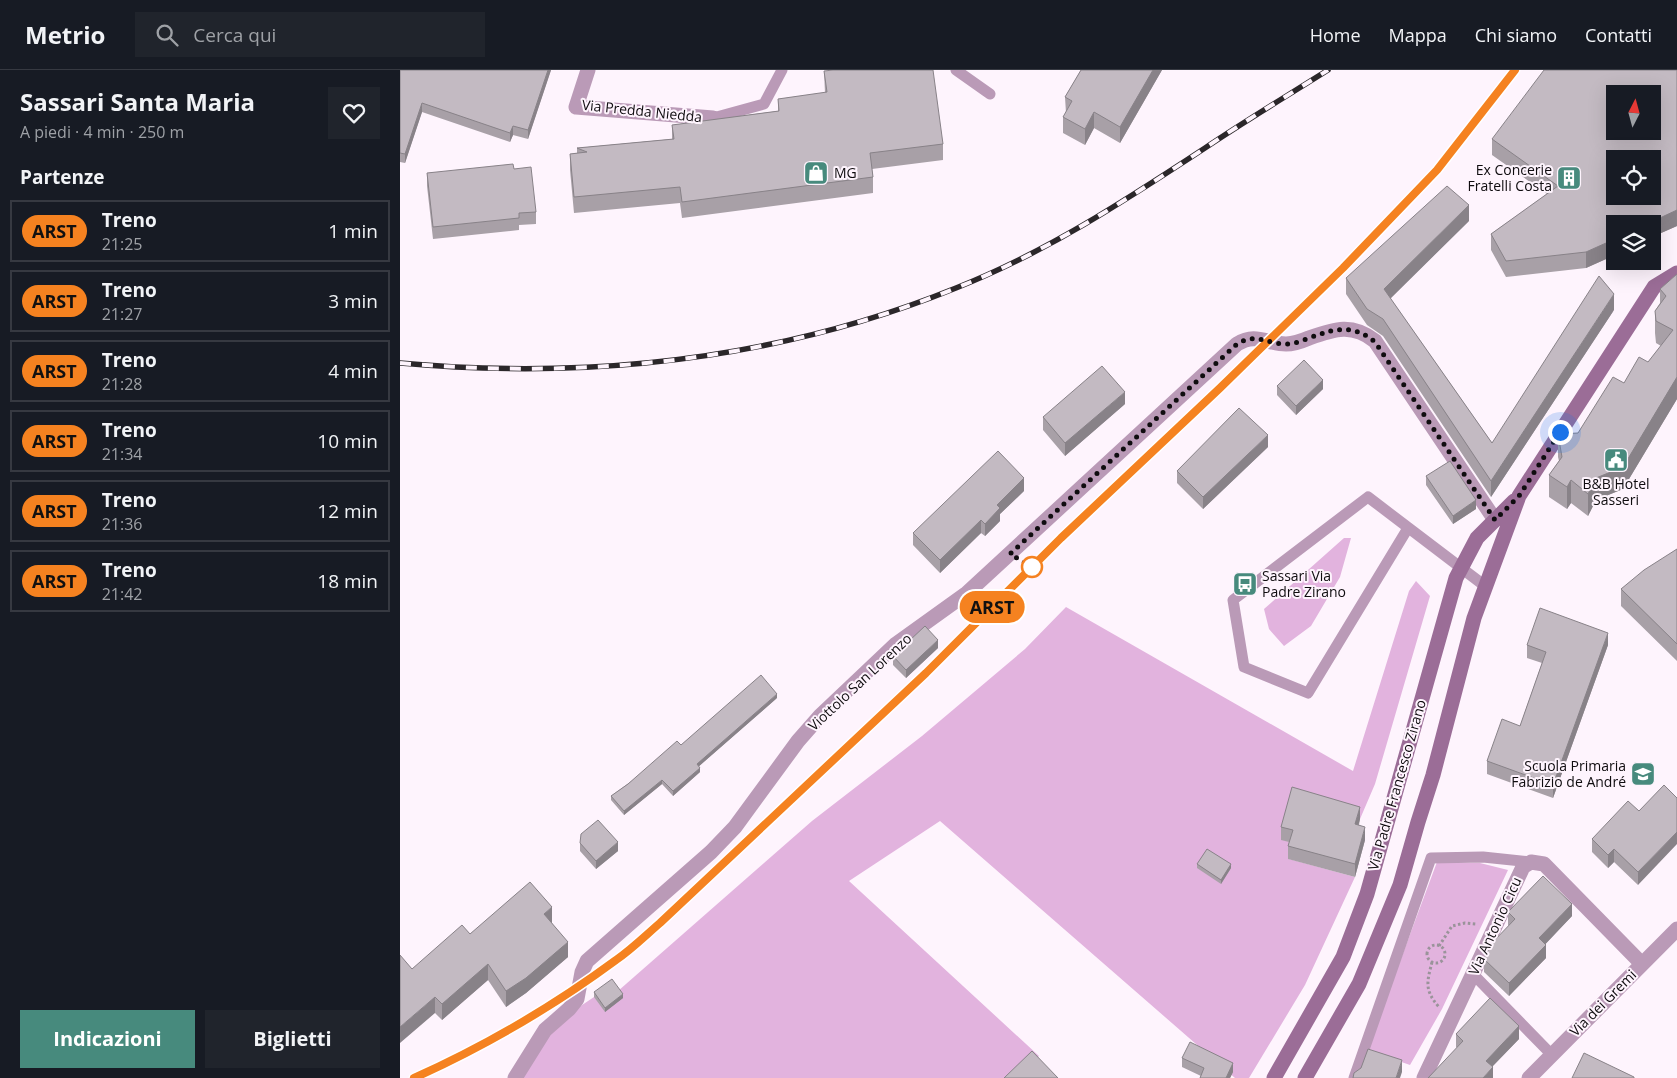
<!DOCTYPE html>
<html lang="it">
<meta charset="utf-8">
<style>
:root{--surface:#171b24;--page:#20242c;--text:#f1f3f6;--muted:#9ea1a6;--line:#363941;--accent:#478a7d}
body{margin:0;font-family:"Open Sans",sans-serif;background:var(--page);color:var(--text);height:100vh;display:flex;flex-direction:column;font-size:19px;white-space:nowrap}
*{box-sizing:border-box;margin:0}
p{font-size:16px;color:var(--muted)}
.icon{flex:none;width:28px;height:28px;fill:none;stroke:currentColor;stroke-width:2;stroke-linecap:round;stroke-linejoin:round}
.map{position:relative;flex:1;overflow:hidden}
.sheet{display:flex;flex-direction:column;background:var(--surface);width:400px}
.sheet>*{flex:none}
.badge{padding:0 10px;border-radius:16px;font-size:18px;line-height:32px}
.needle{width:32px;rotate:6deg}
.controls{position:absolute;left:1206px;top:15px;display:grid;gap:10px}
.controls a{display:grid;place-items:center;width:55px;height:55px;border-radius:0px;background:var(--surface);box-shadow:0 5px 20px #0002;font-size:25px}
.you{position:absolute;width:25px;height:25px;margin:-12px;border:4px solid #fff;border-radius:50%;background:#1a73e8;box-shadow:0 0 0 8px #1a73e833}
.map>.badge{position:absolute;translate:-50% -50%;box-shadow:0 0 0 2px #fff}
h2{padding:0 20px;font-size:19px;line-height:45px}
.round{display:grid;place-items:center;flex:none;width:52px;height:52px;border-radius:0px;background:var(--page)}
.summary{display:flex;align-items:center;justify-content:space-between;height:85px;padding:0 20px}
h1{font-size:24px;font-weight:700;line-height:38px}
.primary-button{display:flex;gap:10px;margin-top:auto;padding:10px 20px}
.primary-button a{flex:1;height:58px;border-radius:0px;background:var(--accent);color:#fff;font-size:20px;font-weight:700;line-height:58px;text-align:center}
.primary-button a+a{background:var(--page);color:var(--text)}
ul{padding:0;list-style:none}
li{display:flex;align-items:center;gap:15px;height:62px;margin:0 10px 8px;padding:0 10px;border:2px solid var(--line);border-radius:0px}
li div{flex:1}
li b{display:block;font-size:19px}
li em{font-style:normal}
li .badge{min-width:55px;font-weight:700;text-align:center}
header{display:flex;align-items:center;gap:30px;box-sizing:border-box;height:70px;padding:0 25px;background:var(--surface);border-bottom:1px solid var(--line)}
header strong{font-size:24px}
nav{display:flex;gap:28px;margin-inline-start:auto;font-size:18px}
.search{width:350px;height:45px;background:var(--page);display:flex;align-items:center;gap:12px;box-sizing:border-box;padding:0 18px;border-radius:0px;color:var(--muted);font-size:19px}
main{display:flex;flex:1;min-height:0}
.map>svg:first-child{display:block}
</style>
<header>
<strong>Metrio</strong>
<div class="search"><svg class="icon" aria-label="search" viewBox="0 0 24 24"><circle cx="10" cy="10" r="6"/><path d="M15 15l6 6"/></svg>Cerca qui</div>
<nav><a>Home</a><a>Mappa</a><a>Chi siamo</a><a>Contatti</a></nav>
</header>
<main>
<section class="sheet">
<div class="summary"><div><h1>Sassari Santa Maria</h1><p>A piedi · 4 min · 250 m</p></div><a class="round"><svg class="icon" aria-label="heart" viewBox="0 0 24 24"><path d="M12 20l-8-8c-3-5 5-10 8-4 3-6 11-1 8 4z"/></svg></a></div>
<h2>Partenze</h2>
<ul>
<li><span class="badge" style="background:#f58220;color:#111">ARST</span><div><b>Treno</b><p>21:25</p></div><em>1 min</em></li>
<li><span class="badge" style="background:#f58220;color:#111">ARST</span><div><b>Treno</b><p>21:27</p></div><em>3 min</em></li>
<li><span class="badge" style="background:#f58220;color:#111">ARST</span><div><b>Treno</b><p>21:28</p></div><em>4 min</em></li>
<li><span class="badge" style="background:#f58220;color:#111">ARST</span><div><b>Treno</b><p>21:34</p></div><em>10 min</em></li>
<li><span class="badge" style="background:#f58220;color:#111">ARST</span><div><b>Treno</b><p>21:36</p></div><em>12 min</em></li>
<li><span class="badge" style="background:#f58220;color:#111">ARST</span><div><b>Treno</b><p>21:42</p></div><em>18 min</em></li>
</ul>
<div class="primary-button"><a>Indicazioni</a><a>Biglietti</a></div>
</section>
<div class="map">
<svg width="1277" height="1008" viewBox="0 0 1277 1008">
<rect width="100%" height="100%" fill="#fef4fd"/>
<!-- green -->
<path fill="#e2b3de" d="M944 468H951L940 507 911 556 884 576 869 559 864 539Z
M1016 511 1030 526 975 714 960 749 893 773 889 789 955 807 905 915 849 1008H835L540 751 449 811 639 986 616 1008H121L145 960 194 927 218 921 412 751 522 666 625 579 666 537 953 701 1009 521Z
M1037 792 1080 793 1108 800 1042 939 1010 995 967 980Z"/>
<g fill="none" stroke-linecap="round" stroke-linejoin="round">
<!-- path -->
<path stroke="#9a939a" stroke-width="3" stroke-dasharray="2.5 2.5" stroke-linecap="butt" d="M1027 884a9 9 0 1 1 18 0a9 9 0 1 1-18 0Z
M1039 876 1052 856 1065 853 1076 854
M1032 892C1027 912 1024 920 1039 937"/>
<!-- lane -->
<path stroke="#ba9ab7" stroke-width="11" d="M556 0 590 24
M313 48 364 34 382 0
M1008 458 908 623 844 597 833 530 968 427 1085 516
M1073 904 1152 985
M954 1008 1031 788 1083 787 1131 792"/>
<!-- street -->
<path stroke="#ba9ab7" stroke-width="15" d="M188 0 176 37 313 48
M115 1008 145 960 169 939 177 929 182 902 187 891 311 782 335 757 398 671 420 646 496 574 567 523 837 274C856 262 867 274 886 274 894 274 902 271 909 268 935 259 952 253 975 271L1095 450
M1024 1008 1123 797 1131 792 1144 794 1242 894
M1129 1008 1277 859"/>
<!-- secondary -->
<path stroke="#9b6d97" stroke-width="15" d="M874 1008 943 887 967 824 1056 508 1077 468 1114 431
M905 1008 959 914 1000 815 1018 752 1033 705 1074 548 1119 426 1254 217 1277 203"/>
<defs>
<path id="rail" d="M0 293C191 310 378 290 556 218 645 183 726 130 805 78 845 51 887 26 928 0
M14 1008C84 977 154 936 216 890 231 879 246 865 260 853L526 603 661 468 820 318 943 198 1037 99 1115 0"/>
</defs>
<!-- rail casing -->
<use href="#rail" stroke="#2b272a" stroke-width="5.5"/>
<!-- rail -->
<use href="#rail" stroke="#fef4fd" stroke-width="4" stroke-dasharray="11" stroke-linecap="butt"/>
</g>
<!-- wall -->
<path fill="#a8a0a7" d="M0 0H151L128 69 113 65 110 72 22 42 5 93 0 92Z
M681 0H762L720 73 694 58 685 75 663 63V47L666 43 665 27Z
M1277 0V156L1252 167 1215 154V185L1186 198 1106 207 1091 180V164L1147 124 1092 85V69Z
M424 1 543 74V90L472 99 473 107V123L282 148 280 133 174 143 170 100V84L177 83V78L272 69V55L378 41V29L425 23Z
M114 99 136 142V154L119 155V160L33 169 27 116V103Z
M1069 151 990 228 1092 373 1214 240 1091 427 983 266 967 255 946 224V208Z
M1277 204V329L1223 419 1196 430 1188 446 1171 433 1167 439 1149 427V405L1159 391 1158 387V364L1178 363 1224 313 1248 292 1261 276 1256 273 1255 263V241L1260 233V219Z
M877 316 923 319 896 345 877 325Z
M725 334 665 386 643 360V347Z
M868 377 803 439 777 413V401Z
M1026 406 1076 439 1053 454 1026 415Z
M624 421 600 444V451L585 466 581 463 540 503 513 475V463Z
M1277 479V591L1221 536V519Z
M1127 575H1208L1153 728 1087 704V691L1120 656 1142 593 1127 588Z
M538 578 506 608 493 595V586Z
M377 628 299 696 300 702 273 726 262 714 224 745 211 730V726L281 675Z
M1239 741 1238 815 1214 792 1208 798 1192 782V769Z
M960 749 959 755 965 770 955 807 888 789V776L889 772 881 770V757Z
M180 773 218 781 196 799 180 781Z
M797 794 831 798 821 814 797 798Z
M1108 842 1172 846 1145 874 1146 888 1109 926 1084 902V889L1109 856 1108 855Z
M152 853 168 887 126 923 106 937 88 910 42 950 35 943 12 899 70 864Z
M194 922 223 928 205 942 194 927Z
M1056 964 1119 969 1092 997 1093 1008 1056 977Z
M782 988 833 1002 830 1008H800L801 1006 782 997Z"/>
<!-- shaded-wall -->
<path fill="#888288" d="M148 0H151L128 69V60Z
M753 0H762L720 73V57Z
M22 33V42L5 93V84Z
M694 42V58L685 75V59Z
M113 56V65L110 72V63Z
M1069 135V151L984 235V219Z
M1277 140V156L1252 167V154H1247Z
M1215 169V185L1186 198V182Z
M1214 224V240L1091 427V411Z
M1277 307V329L1223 419 1196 430 1188 446V424L1196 408Z
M923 310V319L896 345V336Z
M725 322V334L665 386V373Z
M868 365V377L803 439V427Z
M624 408V421L600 444V451L585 466V454L597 435Z
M1171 410V433L1167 439V417Z
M1076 430V439L1053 454V446Z
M581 450V463L540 503V490Z
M1208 563V575L1153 728V715Z
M538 570V578L506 608V600Z
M377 624V628L297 698V694Z
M300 698V702L273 726V721Z
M262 710V714L224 745V741Z
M960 737V749L955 767V754Z
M965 757V770L955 807V794Z
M1277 762V774L1238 815V802Z
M218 772V781L196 799V791Z
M1214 779V792L1208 798V785Z
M831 794V798L821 814V810Z
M1172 834V846L1139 881V868Z
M152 837V853L144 860V844Z
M168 872V887L126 923 106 937V921Z
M1146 875V888L1109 926V913Z
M88 894V910L42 950V934Z
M223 924V928L205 942V938Z
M35 927V943L0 973V957Z
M1119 956V969L1086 1003V991Z
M1002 990V1002L1000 1008H996Z
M833 993V1002L830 1008H826Z
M1093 997V1008H1083Z"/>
<!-- building -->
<path fill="#c3bac2" stroke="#888288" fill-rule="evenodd" d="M0 0H148L128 60 113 56 110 63 22 33 5 84 0 83Z
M433 0H533L543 74 470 83 473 107 282 132 280 117 174 127 170 84 187 82 177 78 274 69 272 55 379 41 378 29 427 22 424 1Z
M681 0H753L720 57 694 42 685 59 663 47 672 31 665 27Z
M1144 0H1277V140L1247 154H1215V169L1186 182 1106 191 1091 164 1158 116 1092 69ZM1215 24H1252V61H1215ZM1215 89H1252V126H1215Z
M113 94 114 99 131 97 136 142 119 143V148L33 157 27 103Z
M1047 116 1069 135 984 219 1092 373 1199 206 1214 224 1091 411 983 249 967 239 946 208Z
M1277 204V307L1223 397 1196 408 1188 424 1171 410 1167 417 1149 405 1162 387 1158 364 1178 363 1213 307 1224 313 1239 287 1248 292 1273 260 1256 251 1255 241 1266 226 1260 219Z
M904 290 923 310 896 336 877 316Z
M702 296 725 322 665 373 643 347Z
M839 338 868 365 803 427 777 401Z
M598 381 624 408 597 435 600 438 585 454 581 450 540 490 513 463Z
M1050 391 1076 430 1053 446 1026 406Z
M1277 479V574L1221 519 1244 500Z
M1140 538 1208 563 1153 715 1087 691 1102 649 1120 656 1146 582 1127 575Z
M525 556 538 570 506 600 493 586Z
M361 605 377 624 297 694 300 698 273 721 262 710 224 741 211 726 228 714 277 671 281 675Z
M1264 715 1277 728V762L1238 802 1214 779 1208 785 1192 769 1228 731 1239 741Z
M892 717 960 737 955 754 965 757 955 794 888 776 893 760 881 757Z
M198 750 218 772 196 791 180 773 181 764Z
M807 779 831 794 821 810 797 794Z
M1143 806 1172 834 1139 868 1146 875 1109 913 1084 889 1091 874 1115 849 1108 842Z
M130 812 152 837 144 844 168 872 126 908 106 921 88 894 42 934 35 927 0 957V885L12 899 62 855 70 864Z
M212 909 223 924 205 938 194 922Z
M1090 928 1119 956 1086 991 1093 997 1083 1008H1028L1063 971 1056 964Z
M790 972 833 993 826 1008H800L804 998 782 988Z
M968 979 1002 990 996 1008H953L954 1003 961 998Z
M632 981 658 1008H604Z
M1184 983 1234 1007V1008H1172Z"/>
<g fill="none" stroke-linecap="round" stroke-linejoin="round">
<defs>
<path id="line" d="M14 1008C83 977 155 935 216 890 232 879 246 865 260 853L526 603 661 468 820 318 943 198 1037 100 1115 0"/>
</defs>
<!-- line casing -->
<use href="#line" stroke="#fff" stroke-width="11"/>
<!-- line -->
<use href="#line" stroke="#f58220" stroke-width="8"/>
<!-- walk -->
<path stroke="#0f0c0f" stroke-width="5" stroke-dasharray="0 9" d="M632 497 610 484 837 274C856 262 867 274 886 274 894 274 902 271 909 268 934 259 952 253 975 272L1095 450 1119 426 1160 362"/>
</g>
<!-- icons -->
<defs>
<symbol id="shop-square" viewBox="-11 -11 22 22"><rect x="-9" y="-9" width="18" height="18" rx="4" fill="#478a7d" stroke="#fef4fd"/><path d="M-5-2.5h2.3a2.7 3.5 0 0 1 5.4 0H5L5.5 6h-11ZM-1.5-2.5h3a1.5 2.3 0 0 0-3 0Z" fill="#fff"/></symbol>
<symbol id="building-square" viewBox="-11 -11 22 22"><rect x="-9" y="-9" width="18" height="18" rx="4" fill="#478a7d" stroke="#fef4fd"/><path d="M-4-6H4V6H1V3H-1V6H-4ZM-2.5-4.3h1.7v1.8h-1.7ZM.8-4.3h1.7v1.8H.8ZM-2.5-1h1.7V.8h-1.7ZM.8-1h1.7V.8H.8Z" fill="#fff"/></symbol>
<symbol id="civic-square" viewBox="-11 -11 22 22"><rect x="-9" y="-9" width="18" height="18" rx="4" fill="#478a7d" stroke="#fef4fd"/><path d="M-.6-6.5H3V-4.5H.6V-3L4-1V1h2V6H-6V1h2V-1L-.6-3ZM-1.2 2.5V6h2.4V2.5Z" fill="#fff"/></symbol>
<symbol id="bus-square" viewBox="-11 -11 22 22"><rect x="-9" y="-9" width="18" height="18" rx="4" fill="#478a7d" stroke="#fef4fd"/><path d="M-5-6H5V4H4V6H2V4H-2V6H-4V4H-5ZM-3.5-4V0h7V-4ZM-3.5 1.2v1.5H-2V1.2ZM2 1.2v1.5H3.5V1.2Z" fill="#fff"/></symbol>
<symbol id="school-square" viewBox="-11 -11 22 22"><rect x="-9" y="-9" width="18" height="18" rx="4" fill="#478a7d" stroke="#fef4fd"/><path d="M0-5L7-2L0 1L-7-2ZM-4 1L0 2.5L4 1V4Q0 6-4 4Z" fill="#fff"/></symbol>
</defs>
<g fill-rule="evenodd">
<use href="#shop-square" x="402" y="89" width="28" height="28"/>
<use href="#building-square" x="1155" y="94" width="28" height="28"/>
<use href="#civic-square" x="1202" y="376" width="28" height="28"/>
<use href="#bus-square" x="831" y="500" width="28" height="28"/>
<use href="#school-square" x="1229" y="690" width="28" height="28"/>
</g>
<!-- markers -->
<circle fill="#fff" stroke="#f58220" stroke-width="2.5" cx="632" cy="497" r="10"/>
<g text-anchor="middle" stroke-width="4" stroke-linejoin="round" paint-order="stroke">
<!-- street labels -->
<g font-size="14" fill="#0f0c0f" stroke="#fef4fd">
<text transform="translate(242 41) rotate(6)" y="5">Via Predda Niedda</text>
<text transform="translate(460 612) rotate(-43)" y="5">Viottolo San Lorenzo</text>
<text transform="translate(997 715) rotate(-74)" y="5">Via Padre Francesco Zirano</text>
<text transform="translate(1095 856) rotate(-65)" y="5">Via Antonio Cicu</text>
<text transform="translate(1203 933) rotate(-45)" y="5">Via dei Gremi</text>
</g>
<!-- poi labels -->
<g font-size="14" fill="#0f0c0f" stroke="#fef4fd" text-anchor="end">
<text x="1152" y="105">Ex Concerie<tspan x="1152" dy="16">Fratelli Costa</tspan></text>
<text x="434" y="108" text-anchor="start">MG</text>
<text x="1216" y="419" text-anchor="middle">B&amp;B Hotel<tspan x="1216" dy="16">Sasseri</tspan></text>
<text x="862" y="511" text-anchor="start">Sassari Via<tspan x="862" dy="16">Padre Zirano</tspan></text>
<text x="1226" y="701">Scuola Primaria<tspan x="1226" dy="16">Fabrizio de André</tspan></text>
</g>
</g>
</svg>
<div class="controls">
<a><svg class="needle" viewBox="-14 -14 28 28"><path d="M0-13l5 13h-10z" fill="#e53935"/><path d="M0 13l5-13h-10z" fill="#9ea1a6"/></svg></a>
<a><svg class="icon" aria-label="locate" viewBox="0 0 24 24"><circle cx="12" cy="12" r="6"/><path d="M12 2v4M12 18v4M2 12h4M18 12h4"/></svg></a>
<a><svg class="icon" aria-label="layers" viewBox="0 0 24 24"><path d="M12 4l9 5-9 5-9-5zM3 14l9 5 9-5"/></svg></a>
</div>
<div class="you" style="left:1160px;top:362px"></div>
<b class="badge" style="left:592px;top:537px;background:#f58220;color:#111">ARST</b>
</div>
</main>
